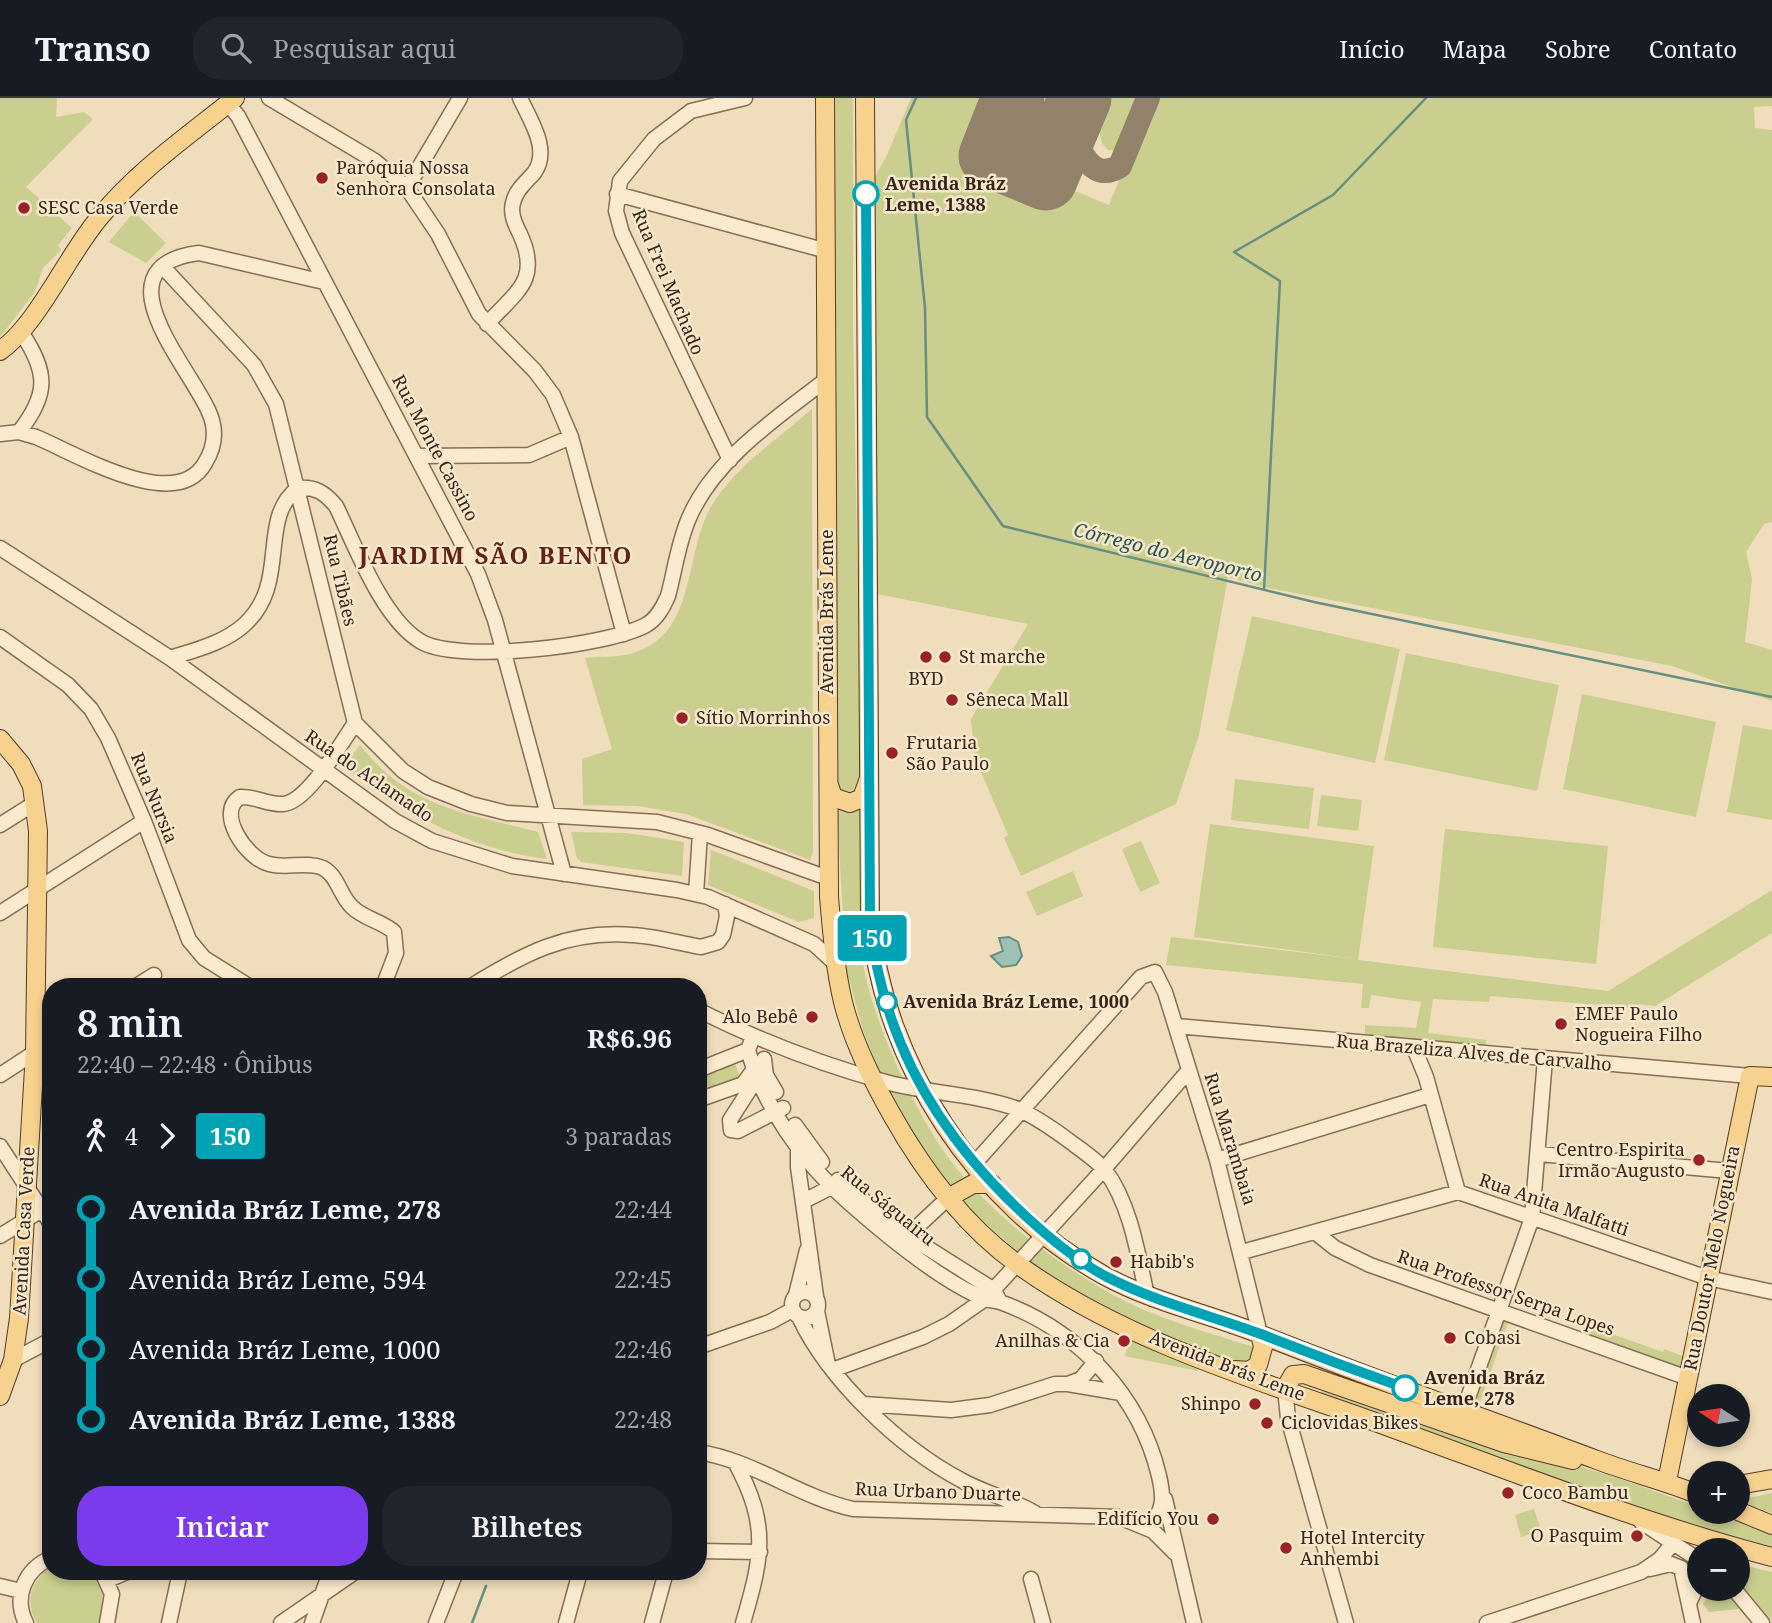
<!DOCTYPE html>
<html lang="pt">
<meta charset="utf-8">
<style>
:root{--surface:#171b24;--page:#20242c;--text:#f1f3f6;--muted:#9ea1a6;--line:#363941;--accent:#7c3aed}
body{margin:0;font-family:"Noto Serif",serif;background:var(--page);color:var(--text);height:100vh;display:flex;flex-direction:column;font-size:26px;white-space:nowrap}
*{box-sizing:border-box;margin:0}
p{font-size:23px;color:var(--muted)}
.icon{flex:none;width:38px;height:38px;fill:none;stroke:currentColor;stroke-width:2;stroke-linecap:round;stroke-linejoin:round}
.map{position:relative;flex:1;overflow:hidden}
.drawer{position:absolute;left:42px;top:880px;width:665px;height:602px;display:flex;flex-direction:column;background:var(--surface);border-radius:28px;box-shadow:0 4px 10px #0003}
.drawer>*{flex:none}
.badge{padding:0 14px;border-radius:5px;font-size:24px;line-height:46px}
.needle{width:46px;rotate:282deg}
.tools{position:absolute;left:1687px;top:1286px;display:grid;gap:14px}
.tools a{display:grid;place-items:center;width:63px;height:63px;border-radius:50%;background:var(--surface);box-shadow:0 4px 10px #0003;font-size:35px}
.map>.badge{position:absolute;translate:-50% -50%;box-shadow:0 0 0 4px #fff}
.legs{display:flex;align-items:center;gap:10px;height:77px;padding:0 35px;font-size:23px}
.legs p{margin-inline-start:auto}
.headline{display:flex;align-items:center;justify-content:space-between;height:119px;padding:0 35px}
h1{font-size:38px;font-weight:600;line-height:52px}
.cta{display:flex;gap:14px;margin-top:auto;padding:14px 35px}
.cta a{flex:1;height:80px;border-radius:28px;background:var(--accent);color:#fff;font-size:28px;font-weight:600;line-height:80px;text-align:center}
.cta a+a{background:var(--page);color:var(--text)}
ul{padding:0 35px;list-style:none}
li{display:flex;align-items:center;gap:24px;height:70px;font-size:26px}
li i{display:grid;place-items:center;width:10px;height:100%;margin:0 9px;background:currentColor}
li i::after{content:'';width:18px;height:18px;margin:-9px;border:5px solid;border-radius:50%;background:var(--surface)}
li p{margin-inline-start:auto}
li:first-child i{background:linear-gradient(#0000 50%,currentColor 0)}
li:last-child i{background:linear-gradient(currentColor 50%,#0000 0)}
header{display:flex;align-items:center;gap:42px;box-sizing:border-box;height:98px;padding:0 35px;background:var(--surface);border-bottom:2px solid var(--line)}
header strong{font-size:33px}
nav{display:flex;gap:38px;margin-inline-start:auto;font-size:24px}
.search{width:490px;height:63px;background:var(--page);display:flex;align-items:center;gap:18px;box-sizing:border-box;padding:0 24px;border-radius:28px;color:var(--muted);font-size:26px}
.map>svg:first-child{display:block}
</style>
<header>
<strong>Transo</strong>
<div class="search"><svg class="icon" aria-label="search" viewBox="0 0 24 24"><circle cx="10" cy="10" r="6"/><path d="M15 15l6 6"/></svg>Pesquisar aqui</div>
<nav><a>Início</a><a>Mapa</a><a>Sobre</a><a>Contato</a></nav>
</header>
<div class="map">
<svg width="1772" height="1525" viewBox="0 0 1772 1525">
<rect width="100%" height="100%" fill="#f0ddbb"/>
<!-- green -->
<path fill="#cace8f" d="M0 0H57L56 19 84 14 93 21 26 89 72 130 58 147 61 152 43 170 35 194 0 239Z
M834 0H853V230L863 776C860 808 858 839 864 871 876 931 919 1025 958 1072 997 1120 1052 1162 1106 1193 1156 1222 1215 1236 1270 1254L1260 1276 1104 1212 1030 1165 950 1094 892 1007 863 932 846 871 838 731Z
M911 0H1013L990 58 1109 107 1153 0H1772V8L1754 9 1755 30 1772 32V424L1764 426 1746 454 1752 481 1745 544 1772 552V603L1672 568 1264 489 1228 479 1199 637 1176 706 1021 778 1004 740 1008 737 975 660 971 621 1028 526 872 495 870 88 888 55Z
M1091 0H1142L1119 52H1108L1102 45Z
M134 114 166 145 146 165 109 144Z
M812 311 813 753 810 762 686 716 637 708 583 707 582 661 612 651 585 560C600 558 618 560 633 555 698 536 683 455 712 407 736 368 778 341 812 311Z
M1252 518 1400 551 1375 665 1226 632Z
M1406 555 1559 587 1537 693 1384 662Z
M1582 596 1716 624 1696 719 1563 691Z
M1743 627 1772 632V722L1727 714Z
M360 647C409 710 466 715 538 734L547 761C470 751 404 716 343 668Z
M1235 681 1314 690 1309 731 1231 722Z
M1321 697 1362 702 1358 733 1317 728Z
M1210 726 1374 748 1358 862 1608 893 1772 792V835L1655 908 1639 906 1636 910 1490 898 1489 904 1433 901 1428 935 1486 942 1485 950 1365 937V927L1416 930 1421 904 1371 897 1369 910H1361L1363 886 1166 867 1171 839 1357 861 1194 839Z
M1445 731 1608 748 1596 866 1433 849Z
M571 734 627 735 684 744 682 778 581 764 577 760Z
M1141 743 1160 785 1140 794 1122 751Z
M711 752 814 793V820L799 824 708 787Z
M1073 773 1083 798 1037 818 1026 794Z
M735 966 740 979 698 995V979Z
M1506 1221 1554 1238 1553 1241 1508 1225 1480 1304 1473 1301 1501 1224Z
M1589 1228 1663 1254 1664 1251 1688 1260 1682 1270 1671 1267 1586 1237Z
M1129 1241 1198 1268V1273L1125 1258Z
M1324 1289 1434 1317 1437 1311 1490 1331 1511 1349 1609 1377 1699 1409V1414H1713L1772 1435V1451L1625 1407 1320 1297Z
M1772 1395V1415L1749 1407 1744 1401Z
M1534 1411 1541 1432 1521 1439 1515 1417Z
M1738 1466 1772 1474V1523L1738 1483Z
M51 1468V1474H92C107 1488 109 1507 98 1525H37C24 1503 31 1483 51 1468Z
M1713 1491H1727L1738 1502 1740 1511 1709 1514 1703 1506Z"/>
<!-- water -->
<path fill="#9fc0b5" stroke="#678e82" stroke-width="2" d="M1009 839 1018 844 1022 858 1016 867 1002 869 991 858 1003 853 999 840Z"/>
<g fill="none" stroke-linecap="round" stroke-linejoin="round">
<!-- stream -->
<path stroke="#678e82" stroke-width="2.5" d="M916 0 906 22 925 210 927 319 1003 428 1314 504 1772 599
M1264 492 1280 183 1234 154 1333 97 1426 0
M472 1525 486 1488"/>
<!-- taxiway -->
<path stroke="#93826a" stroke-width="24" d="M1065 0C1069 22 1082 92 1120 68L1148 0"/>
<!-- runway -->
<path stroke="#93826a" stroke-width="63" d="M1013 0 990 58 1046 81 1080 0"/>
<defs>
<path id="minor" d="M269 0 375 63 407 90 438 136 479 216 535 273 553 297 571 339 624 536
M228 6 238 18 478 476 495 522 564 776
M407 90 460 0
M617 96 827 153
M163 169 254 267 276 306 355 625 403 673 428 689 471 706 507 715 657 724 708 737 828 780
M487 226C517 193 541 182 520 136 515 126 510 116 513 105 515 93 526 84 534 75 551 52 530 22 520 0
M19 334C49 296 48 274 21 234
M0 336 19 334 36 339C75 355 176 417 205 365 215 349 217 332 209 314 190 269 95 168 199 155L324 184
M418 358 529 357 571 339
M730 362 622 135 616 113 620 83 654 41 691 13 745 0
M0 450 170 560 395 723 432 743 512 768 677 792 708 799 814 846 837 867
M0 539 68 587 91 611 108 640 144 723 189 842 204 860 250 889
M170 560C195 552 224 545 244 527 291 485 257 421 298 390 315 388 325 395 336 408 355 447 382 520 420 543 456 566 608 548 646 527 657 521 663 509 668 498 675 472 678 445 689 420 714 361 778 319 827 281
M355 625C342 644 307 705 283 706 268 707 255 698 240 699 215 715 247 761 269 766 286 771 306 763 323 770 338 778 340 798 352 809 364 821 382 823 394 834L396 855 383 889
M0 727 35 705
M696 796 700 735
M0 815 144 723
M135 889 154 877
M470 889C523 856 567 832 632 837 655 838 678 845 701 849L718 844 723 837 727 818 725 806
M698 912C758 942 817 965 882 983 926 996 974 995 1018 1011 1036 1019 1056 1033 1072 1045 1083 1053 1096 1062 1105 1072 1131 1107 1138 1157 1147 1198
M1176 928 1750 978
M1414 950 1426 979 1458 1094
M748 952C763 1007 803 1064 846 1102 882 1134 941 1183 985 1201 990 1203 995 1202 1000 1204 1078 1232 1140 1297 1159 1378 1164 1399 1165 1416 1145 1429
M764 961 766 977 776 994
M698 972 748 952 751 944
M0 977 51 944
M757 980 730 1022 731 1032 738 1033 783 1010
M698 1002 743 986 752 974
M795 1027 822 1064
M798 1047V1069L816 1198
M0 1048 51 1126
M1539 1056 1729 1073
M1217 1062 1430 997
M974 1066 1141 879 1155 874 1165 894 1217 1062 1260 1236
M838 1082 907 1137 994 1192 998 1200
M804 1103 837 1086
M1316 1135 1335 1150 1370 1167 1688 1280
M0 1138 51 1106
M903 1142 948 1100
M1242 1154 1458 1094 1708 1180 1772 1194
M792 1207a13 13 0 1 1 26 0a13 13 0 1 1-26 0Z
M796 1197 807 1152
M817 1213 827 1262
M799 1219C829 1282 899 1349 961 1382 984 1395 1011 1401 1035 1415
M698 1249 770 1224 792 1212
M13 1262 51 1242
M835 1271 923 1239 949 1226 985 1201 1104 1071 1189 972
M1068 1286 1081 1281 1096 1263
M1285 1291 1288 1320 1346 1525
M864 1306 951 1312 990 1307 1055 1286H1068L1121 1295
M1464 1311 1532 1120 1545 961
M698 1354C753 1362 799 1399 853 1411L1119 1419 1153 1433 1175 1455
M735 1364C770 1428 762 1459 743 1525
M1165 1401 1194 1525
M1641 1424 1699 1462
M698 1453 760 1454
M1650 1471 1671 1466 1681 1470 1693 1525
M102 1474 112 1496 107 1525
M1031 1481 1043 1525
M108 1482 127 1474
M0 1488 21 1493
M1734 1491 1762 1525
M1690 1503 1699 1484
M26 1525C13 1499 25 1471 51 1460
M169 1525 180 1474
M281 1525 355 1474
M312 1525 330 1474
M436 1525 456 1474
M566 1525 580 1474
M652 1525 666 1474
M1487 1525 1641 1474 1660 1461 1674 1444"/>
<path id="major" d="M825 0 829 799C832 834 835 870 843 904 853 944 872 982 892 1017 924 1074 967 1130 1020 1168 1129 1246 1265 1284 1389 1329 1516 1375 1642 1425 1772 1459
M865 0 870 820C883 966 977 1107 1105 1178 1155 1205 1210 1216 1262 1237 1373 1281 1485 1320 1597 1362 1631 1375 1666 1383 1699 1397
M0 253C38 226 67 158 99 120 137 73 188 38 235 0
M0 641 21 666 32 688 38 733 35 954 19 1220 13 1262 0 1298
M829 687 833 699 850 705 862 700 868 683
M948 1100 973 1086H992
M1235 1272 1249 1273 1258 1267 1263 1249 1260 1236
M1285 1291 1293 1277 1304 1276 1504 1345 1573 1362
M1667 1383 1750 978 1772 979
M1738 1387 1772 1381
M1738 1413 1772 1427"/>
</defs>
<!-- minor casing -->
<use href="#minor" stroke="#886d54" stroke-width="17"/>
<!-- major casing -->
<use href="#major" stroke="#553b29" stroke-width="20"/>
<!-- minor -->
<use href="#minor" stroke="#fbebce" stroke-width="14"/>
<!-- major -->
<use href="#major" stroke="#f7d18e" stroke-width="18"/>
</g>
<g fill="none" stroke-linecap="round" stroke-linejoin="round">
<defs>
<path id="line-1" d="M866 96 870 820C880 934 934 1030 1015 1108 1042 1134 1073 1161 1107 1179 1156 1204 1209 1217 1261 1236 1309 1255 1357 1273 1405 1290"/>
</defs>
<!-- line-1 casing -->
<use href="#line-1" stroke="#fff" stroke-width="16"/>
<!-- line-1 -->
<use href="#line-1" stroke="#00a3b4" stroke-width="10"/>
</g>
<!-- markers -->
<g fill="#9a2128" stroke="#f7e8cb" stroke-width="2.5">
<circle cx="322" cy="80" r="7"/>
<circle cx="24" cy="110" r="7"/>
<circle cx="926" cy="559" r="7"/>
<circle cx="945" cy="559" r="7"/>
<circle cx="952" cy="602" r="7"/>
<circle cx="682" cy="620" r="7"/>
<circle cx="892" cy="655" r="7"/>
<circle cx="812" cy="919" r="7"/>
<circle cx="1561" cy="926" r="7"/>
<circle cx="1699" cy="1062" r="7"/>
<circle cx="1116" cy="1164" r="7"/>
<circle cx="1450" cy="1240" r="7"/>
<circle cx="1124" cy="1243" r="7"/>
<circle cx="1255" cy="1306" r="7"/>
<circle cx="1267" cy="1325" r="7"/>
<circle cx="1508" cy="1395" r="7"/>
<circle cx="1213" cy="1421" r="7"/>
<circle cx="1637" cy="1438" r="7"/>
<circle cx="1286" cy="1450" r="7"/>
</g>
<g fill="#fff" stroke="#00a3b4" stroke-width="3.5">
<circle cx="866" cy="96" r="12"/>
<circle cx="887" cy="904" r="9"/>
<circle cx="1081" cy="1161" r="9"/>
<circle cx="1405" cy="1290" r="12"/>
</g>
<g text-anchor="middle" stroke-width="5" stroke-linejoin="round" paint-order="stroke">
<!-- poi labels -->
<g font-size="18" fill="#36261a" stroke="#f7e8cb" text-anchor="start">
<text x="336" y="76">Paróquia Nossa<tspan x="336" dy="21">Senhora Consolata</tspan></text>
<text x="38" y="116">SESC Casa Verde</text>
<text x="959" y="565">St marche</text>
<text x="926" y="587" text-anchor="middle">BYD</text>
<text x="966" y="608">Sêneca Mall</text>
<text x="696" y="626">Sítio Morrinhos</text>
<text x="906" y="651">Frutaria<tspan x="906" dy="21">São Paulo</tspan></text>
<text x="1575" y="922">EMEF Paulo<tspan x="1575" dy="21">Nogueira Filho</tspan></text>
<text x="798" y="925" text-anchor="end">Alo Bebê</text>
<text x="1685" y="1058" text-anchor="end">Centro Espirita<tspan x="1685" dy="21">Irmão Augusto</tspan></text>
<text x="1130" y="1170">Habib's</text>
<text x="1464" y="1246">Cobasi</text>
<text x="1110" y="1249" text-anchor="end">Anilhas &amp; Cia</text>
<text x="1241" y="1312" text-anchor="end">Shinpo</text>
<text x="1281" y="1331">Ciclovidas Bikes</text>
<text x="1522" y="1401">Coco Bambu</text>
<text x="1199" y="1427" text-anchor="end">Edifício You</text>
<text x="1623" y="1444" text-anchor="end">O Pasquim</text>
<text x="1300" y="1446">Hotel Intercity<tspan x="1300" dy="21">Anhembi</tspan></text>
</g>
<!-- stop labels -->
<g font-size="18" font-weight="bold" fill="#36261a" stroke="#f7e8cb" text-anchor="start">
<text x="885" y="92">Avenida Bráz<tspan x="885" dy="21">Leme, 1388</tspan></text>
<text x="903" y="910">Avenida Bráz Leme, 1000</text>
<text x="1424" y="1286">Avenida Bráz<tspan x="1424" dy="21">Leme, 278</tspan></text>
</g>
<!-- street labels -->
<g font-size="18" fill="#36261a" stroke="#f7e8cb">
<text transform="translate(668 184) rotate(67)" y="6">Rua Frei Machado</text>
<text transform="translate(435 350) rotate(62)" y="6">Rua Monte Cassino</text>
<text transform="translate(340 482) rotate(77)" y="6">Rua Tibães</text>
<text transform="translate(827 514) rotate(-90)" y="6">Avenida Brás Leme</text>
<text transform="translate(369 678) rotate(34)" y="6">Rua do Aclamado</text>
<text transform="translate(154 700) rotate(68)" y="6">Rua Nursia</text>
<text transform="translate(1474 955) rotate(5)" y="6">Rua Brazeliza Alves de Carvalho</text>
<text transform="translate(1230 1041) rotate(73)" y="6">Rua Marambaia</text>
<text transform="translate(1554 1107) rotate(19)" y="6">Rua Anita Malfatti</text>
<text transform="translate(888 1108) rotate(39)" y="6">Rua Ságuairu</text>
<text transform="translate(24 1133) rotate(-87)" y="6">Avenida Casa Verde</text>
<text transform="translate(1712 1160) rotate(-79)" y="6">Rua Doutor Melo Nogueira</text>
<text transform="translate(1506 1195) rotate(19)" y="6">Rua Professor Serpa Lopes</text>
<text transform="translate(1227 1268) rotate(21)" y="6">Avenida Brás Leme</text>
<text transform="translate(938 1394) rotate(2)" y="6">Rua Urbano Duarte</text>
</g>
<!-- water labels -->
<g font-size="19" font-style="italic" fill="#285751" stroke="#f7e8cb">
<text transform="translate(1168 454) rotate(14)" y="7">Córrego do Aeroporto</text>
</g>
<!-- district labels -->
<g font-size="24" font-weight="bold" letter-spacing="2" fill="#652317" stroke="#f7e8cb">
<text x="496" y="466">JARDIM SÃO BENTO</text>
</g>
</g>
</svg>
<div class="tools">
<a><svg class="needle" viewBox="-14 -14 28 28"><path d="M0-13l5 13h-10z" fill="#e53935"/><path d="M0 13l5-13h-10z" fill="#9ea1a6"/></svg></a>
<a>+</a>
<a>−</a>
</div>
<b class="badge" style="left:872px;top:840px;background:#00a3b4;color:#fff">150</b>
<section class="drawer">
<div class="headline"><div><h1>8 min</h1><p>22:40 – 22:48 · Ônibus</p></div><b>R$6.96</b></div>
<div class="legs"><svg class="icon" aria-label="walk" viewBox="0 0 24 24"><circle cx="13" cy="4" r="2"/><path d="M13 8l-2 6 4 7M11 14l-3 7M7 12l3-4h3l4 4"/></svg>4<svg class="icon" aria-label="forward" viewBox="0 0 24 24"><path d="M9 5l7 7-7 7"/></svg><b class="badge" style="background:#00a3b4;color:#fff">150</b><p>3 paradas</p></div>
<ul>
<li><i style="color:#00a3b4"></i><b>Avenida Bráz Leme, 278</b><p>22:44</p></li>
<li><i style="color:#00a3b4"></i><span>Avenida Bráz Leme, 594</span><p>22:45</p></li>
<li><i style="color:#00a3b4"></i><span>Avenida Bráz Leme, 1000</span><p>22:46</p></li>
<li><i style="color:#00a3b4"></i><b>Avenida Bráz Leme, 1388</b><p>22:48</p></li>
</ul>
<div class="cta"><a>Iniciar</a><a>Bilhetes</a></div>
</section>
</div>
